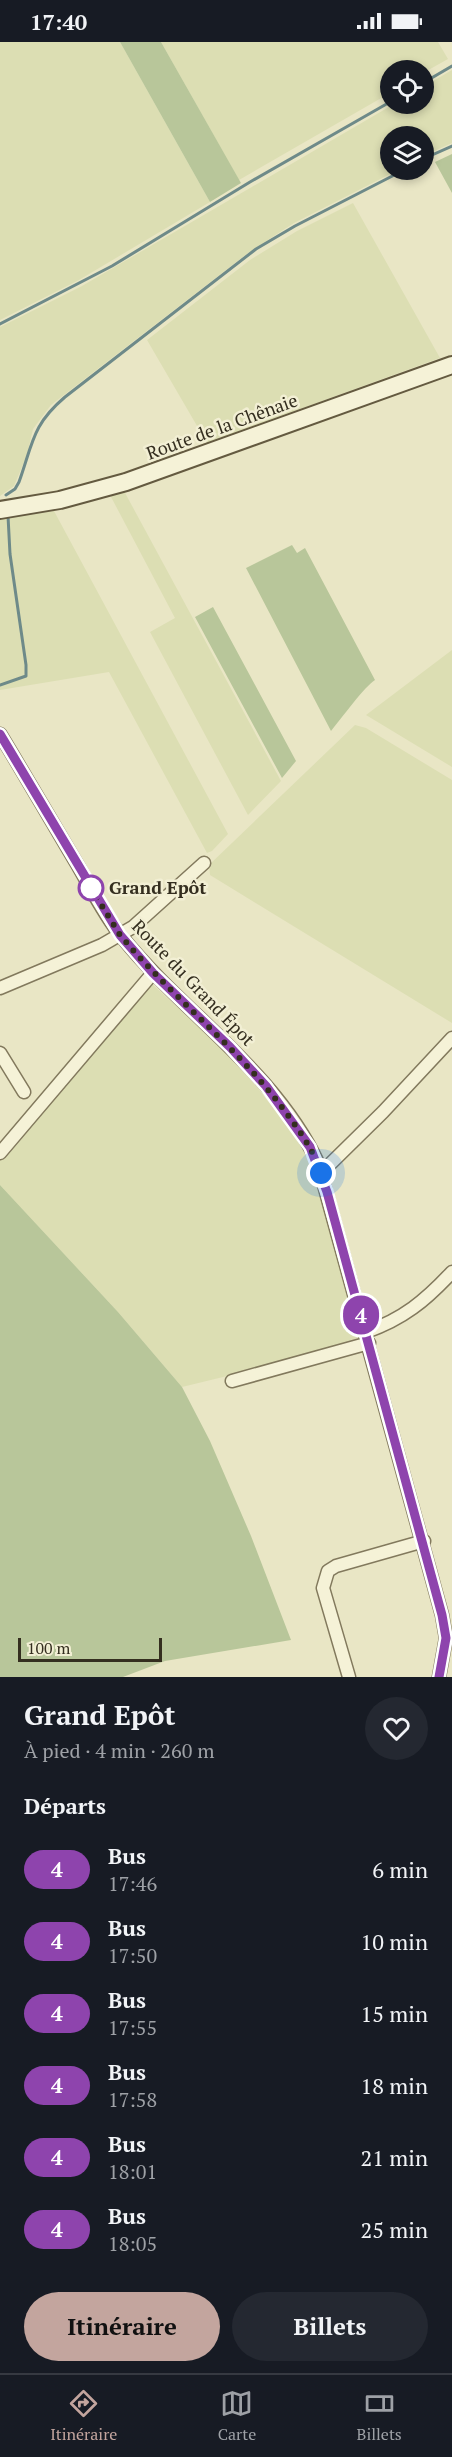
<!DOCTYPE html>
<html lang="fr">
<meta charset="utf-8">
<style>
:root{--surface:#171b24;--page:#242831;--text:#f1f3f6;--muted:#9ea1a6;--line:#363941;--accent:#c3a59e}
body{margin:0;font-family:"PT Serif",serif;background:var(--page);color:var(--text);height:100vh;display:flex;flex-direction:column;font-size:22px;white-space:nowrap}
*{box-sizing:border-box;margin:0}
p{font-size:20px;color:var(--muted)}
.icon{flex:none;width:33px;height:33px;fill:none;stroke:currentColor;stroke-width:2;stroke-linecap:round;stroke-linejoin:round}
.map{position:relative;height:1635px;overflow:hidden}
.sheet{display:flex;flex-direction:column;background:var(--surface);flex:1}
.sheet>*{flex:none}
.badge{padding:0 12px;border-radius:20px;font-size:21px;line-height:39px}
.tools{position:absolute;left:380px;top:18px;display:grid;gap:12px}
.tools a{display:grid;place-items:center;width:54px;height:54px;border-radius:50%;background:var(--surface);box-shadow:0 3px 9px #0003;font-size:30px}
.scale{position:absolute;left:18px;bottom:15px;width:144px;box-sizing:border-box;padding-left:6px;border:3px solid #342e1f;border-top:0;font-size:16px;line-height:21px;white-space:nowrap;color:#342e1f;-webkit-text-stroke:4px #f2efd4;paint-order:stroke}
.you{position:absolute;width:30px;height:30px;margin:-15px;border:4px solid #fff;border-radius:50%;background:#1a73e8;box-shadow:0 0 0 9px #1a73e833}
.map>.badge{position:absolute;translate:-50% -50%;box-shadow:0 0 0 3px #fff}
h2{padding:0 24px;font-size:22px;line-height:54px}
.round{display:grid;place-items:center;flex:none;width:63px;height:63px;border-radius:32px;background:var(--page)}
.head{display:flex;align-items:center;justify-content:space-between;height:102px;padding:0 24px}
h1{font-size:28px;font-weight:700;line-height:45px}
.primary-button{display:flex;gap:12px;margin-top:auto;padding:12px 24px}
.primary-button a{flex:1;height:69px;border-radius:36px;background:var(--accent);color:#111;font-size:24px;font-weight:700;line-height:69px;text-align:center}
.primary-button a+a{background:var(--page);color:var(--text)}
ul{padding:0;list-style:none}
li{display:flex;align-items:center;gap:18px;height:72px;padding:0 24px}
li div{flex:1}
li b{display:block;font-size:22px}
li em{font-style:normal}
li .badge{min-width:66px;font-weight:700;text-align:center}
.status{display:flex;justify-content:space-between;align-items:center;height:42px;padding:0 30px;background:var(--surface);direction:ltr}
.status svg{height:16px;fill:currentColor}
.tab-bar{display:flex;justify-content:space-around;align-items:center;height:84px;border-top:2px solid var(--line);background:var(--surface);font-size:16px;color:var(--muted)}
.tab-bar a{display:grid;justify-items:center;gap:3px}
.tab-bar .selected{color:var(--accent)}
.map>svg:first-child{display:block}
</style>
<div class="status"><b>17:40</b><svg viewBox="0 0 49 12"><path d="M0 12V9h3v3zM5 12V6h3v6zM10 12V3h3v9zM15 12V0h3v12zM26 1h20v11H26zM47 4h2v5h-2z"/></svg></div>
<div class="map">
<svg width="452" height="1635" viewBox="0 0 452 1635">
<rect width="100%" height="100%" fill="#e9e6c5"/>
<!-- farmland -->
<path fill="#dcdeb3" d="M0 0H120L210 160 79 238 0 278Z
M161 0H438L448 17 423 31V28H390V51L239 138Z
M452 28V101L423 114V94H390V128H398L294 181 248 211 51 363 33 387 27 413 14 444 0 454V285L82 244 394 62H423V45Z
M353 161 440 316 207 401 147 298 250 218 297 189Z
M124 449 281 739 248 773 150 590 175 576 110 453Z
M54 469 228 792 212 809 207 811 109 630 0 648V477Z
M452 608V725L366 673Z
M355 683 366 686 452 738V981L210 833 209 823Z
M151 941 241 1024 296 1096 314 1125 334 1195 360 1302 182 1345 118 1270 0 1143V1115Z"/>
<!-- green -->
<path fill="#b8c69a" d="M120 0H161L241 141 210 160Z
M452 112V151L435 120Z
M292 503 297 511 305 506 375 638C365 644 341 677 331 689L246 526Z
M213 565 296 719 282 736 195 575Z
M0 1143 118 1270 182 1345 210 1399 251 1494 291 1598 165 1619 123 1635H0Z"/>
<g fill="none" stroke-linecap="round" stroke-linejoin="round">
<!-- stream -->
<path stroke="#6e8a89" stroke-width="3" d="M423 41 452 24
M423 117 452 104
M0 282 112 224 250 140 390 60
M6 453 15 447 19 440C33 401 32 383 65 355L256 207 295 184 404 128
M0 643 26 634V623L10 512 8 474"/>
<defs>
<path id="street" d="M0 692C26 735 51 778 77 822 91 846 104 873 122 895 184 972 275 1029 318 1121L442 1573 446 1596 439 1635
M0 946 102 903 133 885 204 821
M0 1011 24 1050
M0 1111 153 931
M321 1131 383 1070 452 996
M366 1290C403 1277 425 1259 452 1230
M232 1339 369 1301
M349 1635 323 1546 328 1529 336 1524 424 1499"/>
<path id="secondary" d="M0 468 60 458 126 440 452 323"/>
</defs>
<!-- street casing -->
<use href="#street" stroke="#82795d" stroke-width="15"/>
<!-- secondary casing -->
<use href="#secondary" stroke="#645a40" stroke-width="20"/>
<!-- street -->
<use href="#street" stroke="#f5f2d7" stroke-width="12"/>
<!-- secondary -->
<use href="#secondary" stroke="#f5f2d7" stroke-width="16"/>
</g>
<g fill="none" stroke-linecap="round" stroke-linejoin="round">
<defs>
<path id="line" d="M0 692 120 893 153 931 230 1005 266 1044 310 1105 327 1150 442 1573 446 1596 439 1635"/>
</defs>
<!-- line casing -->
<use href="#line" stroke="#fff" stroke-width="14"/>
<!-- line -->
<use href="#line" stroke="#8e44ad" stroke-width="9"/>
<!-- walk -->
<path stroke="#342e1f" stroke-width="6" stroke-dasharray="0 10.8" d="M91 846 120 893 133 908C182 963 240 1009 284 1068 299 1088 313 1107 321 1131"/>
</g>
<!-- markers -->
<circle fill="#fff" stroke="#8e44ad" stroke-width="3" cx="91" cy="846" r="12"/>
<g text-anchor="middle" stroke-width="5" stroke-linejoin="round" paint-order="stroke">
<!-- street labels -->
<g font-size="18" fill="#342e1f" stroke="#f2efd4">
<text transform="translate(222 385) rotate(-20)" y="6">Route de la Chênaie</text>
<text transform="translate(193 941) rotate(46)" y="6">Route du Grand Épot</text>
</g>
<!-- stop labels -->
<g font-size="18" font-weight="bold" fill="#342e1f" stroke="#f2efd4" text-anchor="start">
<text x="109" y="852">Grand Epôt</text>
</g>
</g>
</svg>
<div class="tools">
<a><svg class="icon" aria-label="locate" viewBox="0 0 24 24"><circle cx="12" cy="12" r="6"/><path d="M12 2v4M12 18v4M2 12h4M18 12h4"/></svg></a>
<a><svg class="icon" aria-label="layers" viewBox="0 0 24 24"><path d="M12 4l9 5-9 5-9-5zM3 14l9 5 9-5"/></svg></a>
</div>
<div class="scale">100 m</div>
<div class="you" style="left:321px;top:1131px"></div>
<b class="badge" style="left:361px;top:1273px;background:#8e44ad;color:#fff">4</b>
</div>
<section class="sheet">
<div class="head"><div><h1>Grand Epôt</h1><p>À pied · 4 min · 260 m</p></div><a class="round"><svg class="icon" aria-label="heart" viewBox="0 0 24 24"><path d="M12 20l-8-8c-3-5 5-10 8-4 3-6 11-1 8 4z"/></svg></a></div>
<h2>Départs</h2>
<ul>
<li><span class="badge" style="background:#8e44ad;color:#fff">4</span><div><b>Bus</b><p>17:46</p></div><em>6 min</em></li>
<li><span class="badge" style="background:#8e44ad;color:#fff">4</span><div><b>Bus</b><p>17:50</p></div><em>10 min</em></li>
<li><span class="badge" style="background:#8e44ad;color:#fff">4</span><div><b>Bus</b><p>17:55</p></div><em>15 min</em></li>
<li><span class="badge" style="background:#8e44ad;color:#fff">4</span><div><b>Bus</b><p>17:58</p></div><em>18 min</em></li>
<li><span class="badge" style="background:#8e44ad;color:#fff">4</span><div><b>Bus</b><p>18:01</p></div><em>21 min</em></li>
<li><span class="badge" style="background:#8e44ad;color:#fff">4</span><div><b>Bus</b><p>18:05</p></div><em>25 min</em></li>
</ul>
<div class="primary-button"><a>Itinéraire</a><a>Billets</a></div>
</section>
<nav class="tab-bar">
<a class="selected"><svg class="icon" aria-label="directions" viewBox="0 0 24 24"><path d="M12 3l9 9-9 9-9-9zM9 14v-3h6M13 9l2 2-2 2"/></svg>Itinéraire</a>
<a><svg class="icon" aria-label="map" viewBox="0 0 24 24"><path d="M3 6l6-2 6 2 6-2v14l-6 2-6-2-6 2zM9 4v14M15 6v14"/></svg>Carte</a>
<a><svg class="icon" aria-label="tickets" viewBox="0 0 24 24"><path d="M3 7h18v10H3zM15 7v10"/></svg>Billets</a>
</nav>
